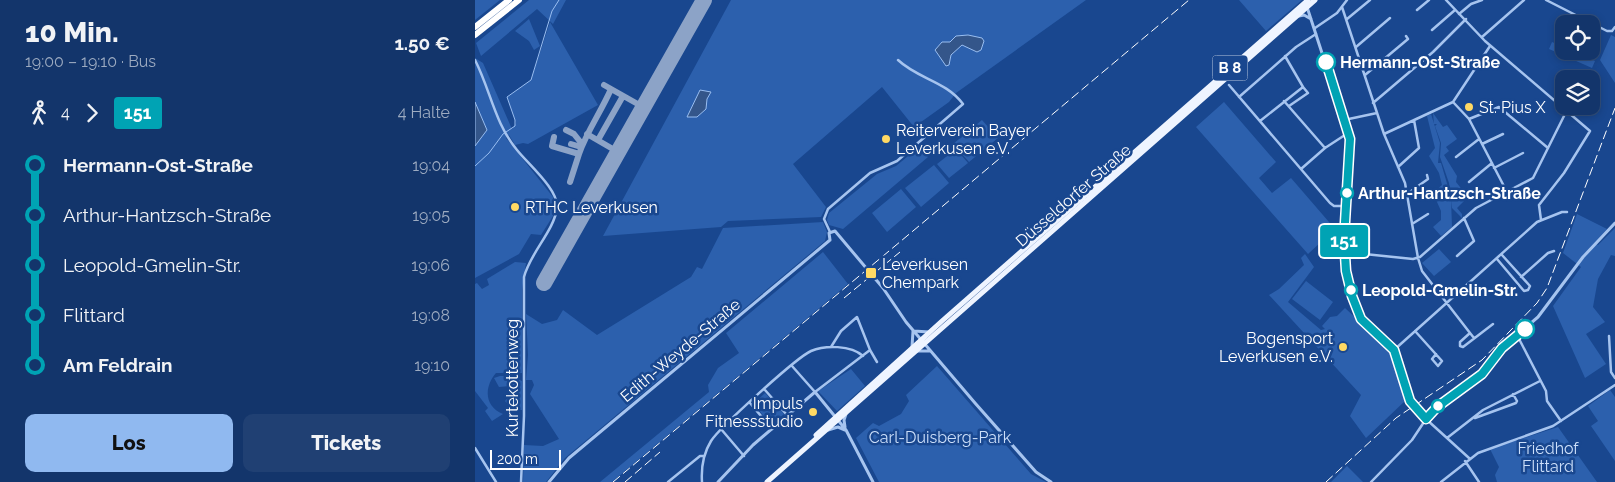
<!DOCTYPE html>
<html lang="de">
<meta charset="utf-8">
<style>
:root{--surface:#13356b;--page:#204073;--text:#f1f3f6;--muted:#9dabc1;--line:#32507e;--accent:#90b9f0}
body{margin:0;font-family:Raleway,sans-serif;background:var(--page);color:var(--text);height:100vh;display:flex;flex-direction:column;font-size:19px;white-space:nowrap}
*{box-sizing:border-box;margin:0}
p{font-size:16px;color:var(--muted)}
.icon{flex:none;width:28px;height:28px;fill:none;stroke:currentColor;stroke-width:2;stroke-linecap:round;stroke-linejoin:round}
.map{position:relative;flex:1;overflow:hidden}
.sheet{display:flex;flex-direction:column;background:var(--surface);width:475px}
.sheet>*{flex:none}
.badge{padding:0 10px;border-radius:4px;font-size:18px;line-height:32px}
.buttons{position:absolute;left:1080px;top:15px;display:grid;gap:10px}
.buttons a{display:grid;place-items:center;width:45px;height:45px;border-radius:10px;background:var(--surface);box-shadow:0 2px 8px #0003,0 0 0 1px var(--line);font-size:25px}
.scale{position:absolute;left:15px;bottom:12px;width:71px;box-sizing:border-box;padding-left:5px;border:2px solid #fff;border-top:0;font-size:14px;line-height:18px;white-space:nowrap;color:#fff;-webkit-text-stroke:4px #19478f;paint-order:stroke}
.map>.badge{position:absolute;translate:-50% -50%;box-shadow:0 0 0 2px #fff}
.legs{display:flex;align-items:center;gap:8px;height:55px;padding:0 25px;font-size:16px}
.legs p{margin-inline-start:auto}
.summary{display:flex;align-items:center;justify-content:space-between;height:85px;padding:0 25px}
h1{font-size:28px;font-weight:800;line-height:38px}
.cta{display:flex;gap:10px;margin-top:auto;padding:10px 25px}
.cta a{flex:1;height:58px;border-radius:10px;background:var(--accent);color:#111;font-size:20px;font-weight:800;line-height:58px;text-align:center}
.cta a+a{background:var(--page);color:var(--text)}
ul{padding:0 25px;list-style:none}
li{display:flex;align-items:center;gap:18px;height:50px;font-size:19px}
li i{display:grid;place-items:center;width:8px;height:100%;margin:0 6px;background:currentColor}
li i::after{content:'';width:12px;height:12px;margin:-6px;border:4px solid;border-radius:50%;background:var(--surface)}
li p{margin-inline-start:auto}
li:first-child i{background:linear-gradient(#0000 50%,currentColor 0)}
li:last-child i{background:linear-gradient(currentColor 50%,#0000 0)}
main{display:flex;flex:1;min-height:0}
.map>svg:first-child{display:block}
</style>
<main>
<section class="sheet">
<div class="summary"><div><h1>10 Min.</h1><p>19:00 – 19:10 · Bus</p></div><b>1.50 €</b></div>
<div class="legs"><svg class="icon" aria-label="walk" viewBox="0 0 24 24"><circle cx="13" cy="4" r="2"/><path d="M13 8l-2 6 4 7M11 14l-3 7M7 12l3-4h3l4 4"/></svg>4<svg class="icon" aria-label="forward" viewBox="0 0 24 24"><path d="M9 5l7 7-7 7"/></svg><b class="badge" style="background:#00a3b4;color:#fff">151</b><p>4 Halte</p></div>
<ul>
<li><i style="color:#00a3b4"></i><b>Hermann-Ost-Straße</b><p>19:04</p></li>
<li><i style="color:#00a3b4"></i><span>Arthur-Hantzsch-Straße</span><p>19:05</p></li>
<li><i style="color:#00a3b4"></i><span>Leopold-Gmelin-Str.</span><p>19:06</p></li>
<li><i style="color:#00a3b4"></i><span>Flittard</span><p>19:08</p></li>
<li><i style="color:#00a3b4"></i><b>Am Feldrain</b><p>19:10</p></li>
</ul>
<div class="cta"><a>Los</a><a>Tickets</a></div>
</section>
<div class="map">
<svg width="1140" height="482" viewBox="0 0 1140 482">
<rect width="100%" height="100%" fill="#19478f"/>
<!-- green -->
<path fill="#2c60ad" d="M0 0H25L0 20Z
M54 0H91L78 24 62 9 6 56 1 43Z
M256 0H611L481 93 474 102 439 127 407 87 318 164 351 207 346 217 253 221 246 227 128 236Z
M764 0H827L791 31Z
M54 19 65 46 59 50 54 41 40 31Z
M75 22 123 105 53 144 48 143 40 145 34 135 31 138 78 197V216L66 235 56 234 44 254 0 278V146L12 130 0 102V58L8 63 37 129 41 123 32 97 56 80Z
M1136 35 1140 37V83L1125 60Z
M1077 42 1089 47V51H1099L1120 61 1117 68 1074 49Z
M749 102 801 162 784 178 797 193 816 178 860 229 833 254 721 127Z
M958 113 968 127 972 125 982 139 971 147 974 151 969 155 982 176 981 182 993 197 982 208 987 214V218L977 208 974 183 965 157 966 143 960 126 962 124H959Z
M956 114 965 143 963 163H966L976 197 974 199H976L977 227 966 236 958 227 966 220V211L958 193 967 185 964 173 954 156 960 148 952 116Z
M507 120 523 138 494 162 478 144Z
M444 147 453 157 368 229 354 225 352 220 354 213 402 174 421 166Z
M481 149 493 163 474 178 462 164Z
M459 165 474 183 446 207 430 188Z
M426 189 441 207 412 232 397 213Z
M1102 214 1132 229 1120 243 1123 245 1140 228V256L1136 255 1123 279 1118 307 1130 322 1111 334 1131 364 1110 378 1078 306 1106 267 1088 253Z
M348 222 352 232 350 241 90 458 71 482H48L49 445 68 446 84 439 55 394 59 385 57 380H51L53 355 51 314 67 324 82 320 88 310 122 335 216 277 222 267 227 269 248 228Z
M964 249 976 262 959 276 947 263Z
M348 252 373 284 137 482H125L234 392 233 385 243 368 264 353 251 333Z
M830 254 839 267 813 302 846 330 850 329 847 326 855 317 862 316 870 308 919 354 931 400 891 438 875 416 886 395 794 295 804 289 829 265 826 258Z
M40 262 51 263 47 290V373H21C9 387 9 406 28 414L17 421 10 411 13 408 0 391V284L2 283 7 289 14 285 12 279Z
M831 281 858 302 845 320 817 299Z
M462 366 556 474 571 482H404L381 438 398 423 404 426 426 414 434 401 431 395Z
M376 369 390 386 362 411 343 391Z
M25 376H36L47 381V410H38L30 401 40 390 36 386 24 387 19 378Z
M1135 390 1140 397V461L1116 426 1123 421 1113 406Z
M290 393 309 414 297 425 278 404Z
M1083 427 1122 482H1022L1020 475 1024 467 1015 449Z
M872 466 888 482H856Z"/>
<!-- water -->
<path fill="#34568a" stroke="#99bef1" d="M493 35 507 38 509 41 506 50 502 52 487 45 476 55 474 65 471 66 460 50 467 42H475L481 36Z
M225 90 236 92 232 99 231 109 222 117H212Z
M0 102 12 130 0 146Z"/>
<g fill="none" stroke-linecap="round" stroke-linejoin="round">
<!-- stream -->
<path stroke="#99bef1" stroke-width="1" d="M0 166 14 153 28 134 40 126V120L32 97 56 80 77 11 84 0"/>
<!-- taxiway -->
<path stroke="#8ca3c7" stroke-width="6" d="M129 85 168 107
M91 130 99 134 107 144
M112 134 143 152
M79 137 77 146 104 154C112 131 126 112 136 89
M123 140 148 96
M96 144 106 147
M95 182 104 154"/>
<!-- runway -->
<path stroke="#8ca3c7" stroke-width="16" d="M69 283 229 0"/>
<!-- minor -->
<path stroke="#a6c4ef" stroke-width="2.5" d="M971 0 1010 41 1115 131 1089 173 1064 205 1066 220
M1071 0 1132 31H1137L1140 27
M867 7 909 134 930 183 943 258 947 271 995 333
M942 10 954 0
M984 14 996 4 1007 0
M872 19 895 0
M840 28 862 13 872 0
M957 30 980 10
M1007 37 1049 0
M881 47 915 18
M810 56 828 87
M0 60C15 89 20 124 42 150 53 164 84 190 82 208 79 231 55 253 49 277V416L46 482
M890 75 933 39 931 36
M754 85 855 203 859 206H871
M764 97 821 47 841 34
M809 101 850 148
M978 102 994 119 1032 192
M898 103 958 52 991 19
M994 119 1024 107 1073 148
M869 120 902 113
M785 121 828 87 833 93 814 106
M909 134 978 102 1015 46
M1007 144 1028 134
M981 157 1004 139
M923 167 944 148 939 120
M1019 168 1048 153
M826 169 850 148 873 133
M994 182 1017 163
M932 194 953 179 952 175
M937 224 953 214
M355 232 349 219 353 209 395 173 422 161 488 104C471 81 443 79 423 60
M870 252 938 259 945 257 1001 208 1058 178 1091 112
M982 256 999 241 989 218
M1022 259 1049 291 1053 290 1055 286 1027 255
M1046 277 1073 253 1079 251
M940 331 967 361 963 366 957 359 961 354
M1042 335 1071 391 1072 401 1086 421
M1134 336 1136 372 1140 378
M999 338 995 333 985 342V346L988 347 1018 324
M356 347 366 331 382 317 395 350 402 362
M919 350 1062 222 1087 212H1092
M317 366 340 392 395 350
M290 390 312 415
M275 403 297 429
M1000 418 1041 403 1042 401 1038 394
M246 429 269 456
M972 438 1008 410 1065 381
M0 448 21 482
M990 461 1004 482
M193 482 225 456H229
M227 482C226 467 228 454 236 441 245 427 321 358 336 351 350 345 376 345 388 356
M896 482 937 440 951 419 994 458
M966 482 1003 453 1078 426 1140 385"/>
<!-- tertiary -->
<path stroke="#a6c4ef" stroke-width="3" d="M832 7 874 136 869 239 871 271 877 296 886 319 919 350 935 401 951 419 961 408 1007 374 1027 348 1063 317 1108 257 1140 223
M824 16 829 15 836 19
M355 240 354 233 360 231 408 288 431 322 500 403 561 472 576 482
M439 331 454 332
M437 347 438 331
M442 351H455
M370 427 369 420 371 414
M353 430 363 427 370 430
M74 482 94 458 355 240
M243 482 278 445 340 392 371 430 398 482"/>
<!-- primary -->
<path stroke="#eef4ff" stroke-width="5" d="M341 435 467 321 833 0
M292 482 840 0"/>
<!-- motorway -->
<path stroke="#fff" stroke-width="6" d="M0 27 34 0
M0 35 44 0"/>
<!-- rail -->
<path stroke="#fff" stroke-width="1" stroke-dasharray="9 4" stroke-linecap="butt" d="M369 298 425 252
M138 482 714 0
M150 482 185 452
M851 482 921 418 1007 360 1062 303 1072 288 1140 108"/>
</g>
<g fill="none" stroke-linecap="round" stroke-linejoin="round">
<defs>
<path id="line-1" d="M851 62 875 139 869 239 871 271 877 296 886 319 919 350 935 401 951 419 962 407 1007 374 1027 348 1050 329"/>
</defs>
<!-- line-1 casing -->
<use href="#line-1" stroke="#fff" stroke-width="11"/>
<!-- line-1 -->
<use href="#line-1" stroke="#00a3b4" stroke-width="8"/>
</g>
<!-- markers -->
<g fill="#fff" stroke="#00a3b4" stroke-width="2.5">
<circle cx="851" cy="62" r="9"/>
<circle cx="872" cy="193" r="6"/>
<circle cx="876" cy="290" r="6"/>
<circle cx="1050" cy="329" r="9"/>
<circle cx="963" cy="406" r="6"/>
</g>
<g fill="#ffd964" stroke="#19478f" stroke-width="2">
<circle cx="994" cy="107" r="5"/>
<circle cx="411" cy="139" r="5"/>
<circle cx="40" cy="207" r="5"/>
<rect x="390" y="267" width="12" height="12" rx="2.5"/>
<circle cx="868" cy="347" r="5"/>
<circle cx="338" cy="412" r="5"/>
</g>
<g text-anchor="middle" stroke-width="5" stroke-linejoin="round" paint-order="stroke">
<!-- shield labels -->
<rect fill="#19478f" stroke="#bac8dd" stroke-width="1" x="737.5" y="55.5" width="35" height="25" rx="4"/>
<g font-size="15" font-weight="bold" fill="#fff">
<text x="755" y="73">B 8</text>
</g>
<!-- stop labels -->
<g font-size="16" font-weight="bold" fill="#fff" stroke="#19478f" text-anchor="start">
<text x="865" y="68">Hermann-Ost-Straße</text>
<text x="883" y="199">Arthur-Hantzsch-Straße</text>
<text x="887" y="296">Leopold-Gmelin-Str.</text>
</g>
<!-- poi labels -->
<g font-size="16" fill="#fff" stroke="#19478f" text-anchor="start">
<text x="1004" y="113">St. Pius X</text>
<text x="421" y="136">Reiterverein Bayer<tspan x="421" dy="18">Leverkusen e.V.</tspan></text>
<text x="50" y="213">RTHC Leverkusen</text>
<text x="407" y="270">Leverkusen<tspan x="407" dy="18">Chempark</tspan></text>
<text x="858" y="344" text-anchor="end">Bogensport<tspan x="858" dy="18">Leverkusen e.V.</tspan></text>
<text x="328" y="409" text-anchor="end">Impuls<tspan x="328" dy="18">Fitnessstudio</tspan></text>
</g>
<!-- street labels -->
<g font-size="16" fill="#fff" stroke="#19478f">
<text transform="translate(598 195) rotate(-41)" y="6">Düsseldorfer Straße</text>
<text transform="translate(205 350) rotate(-40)" y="6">Edith-Weyde-Straße</text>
<text transform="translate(37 378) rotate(-90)" y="6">Kurtekottenweg</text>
</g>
<!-- park labels -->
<g font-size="16" fill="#ccdffa" stroke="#19478f">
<text x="465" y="443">Carl-Duisberg-Park</text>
<text x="1073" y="454">Friedhof<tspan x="1073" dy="18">Flittard</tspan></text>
</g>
</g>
</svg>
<div class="buttons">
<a><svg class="icon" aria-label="locate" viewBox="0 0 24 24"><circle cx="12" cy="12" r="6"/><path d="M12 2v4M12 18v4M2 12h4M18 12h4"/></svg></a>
<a><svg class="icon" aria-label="layers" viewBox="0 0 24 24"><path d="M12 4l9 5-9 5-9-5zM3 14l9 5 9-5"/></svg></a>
</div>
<div class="scale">200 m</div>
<b class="badge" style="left:869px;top:241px;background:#00a3b4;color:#fff">151</b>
</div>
</main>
